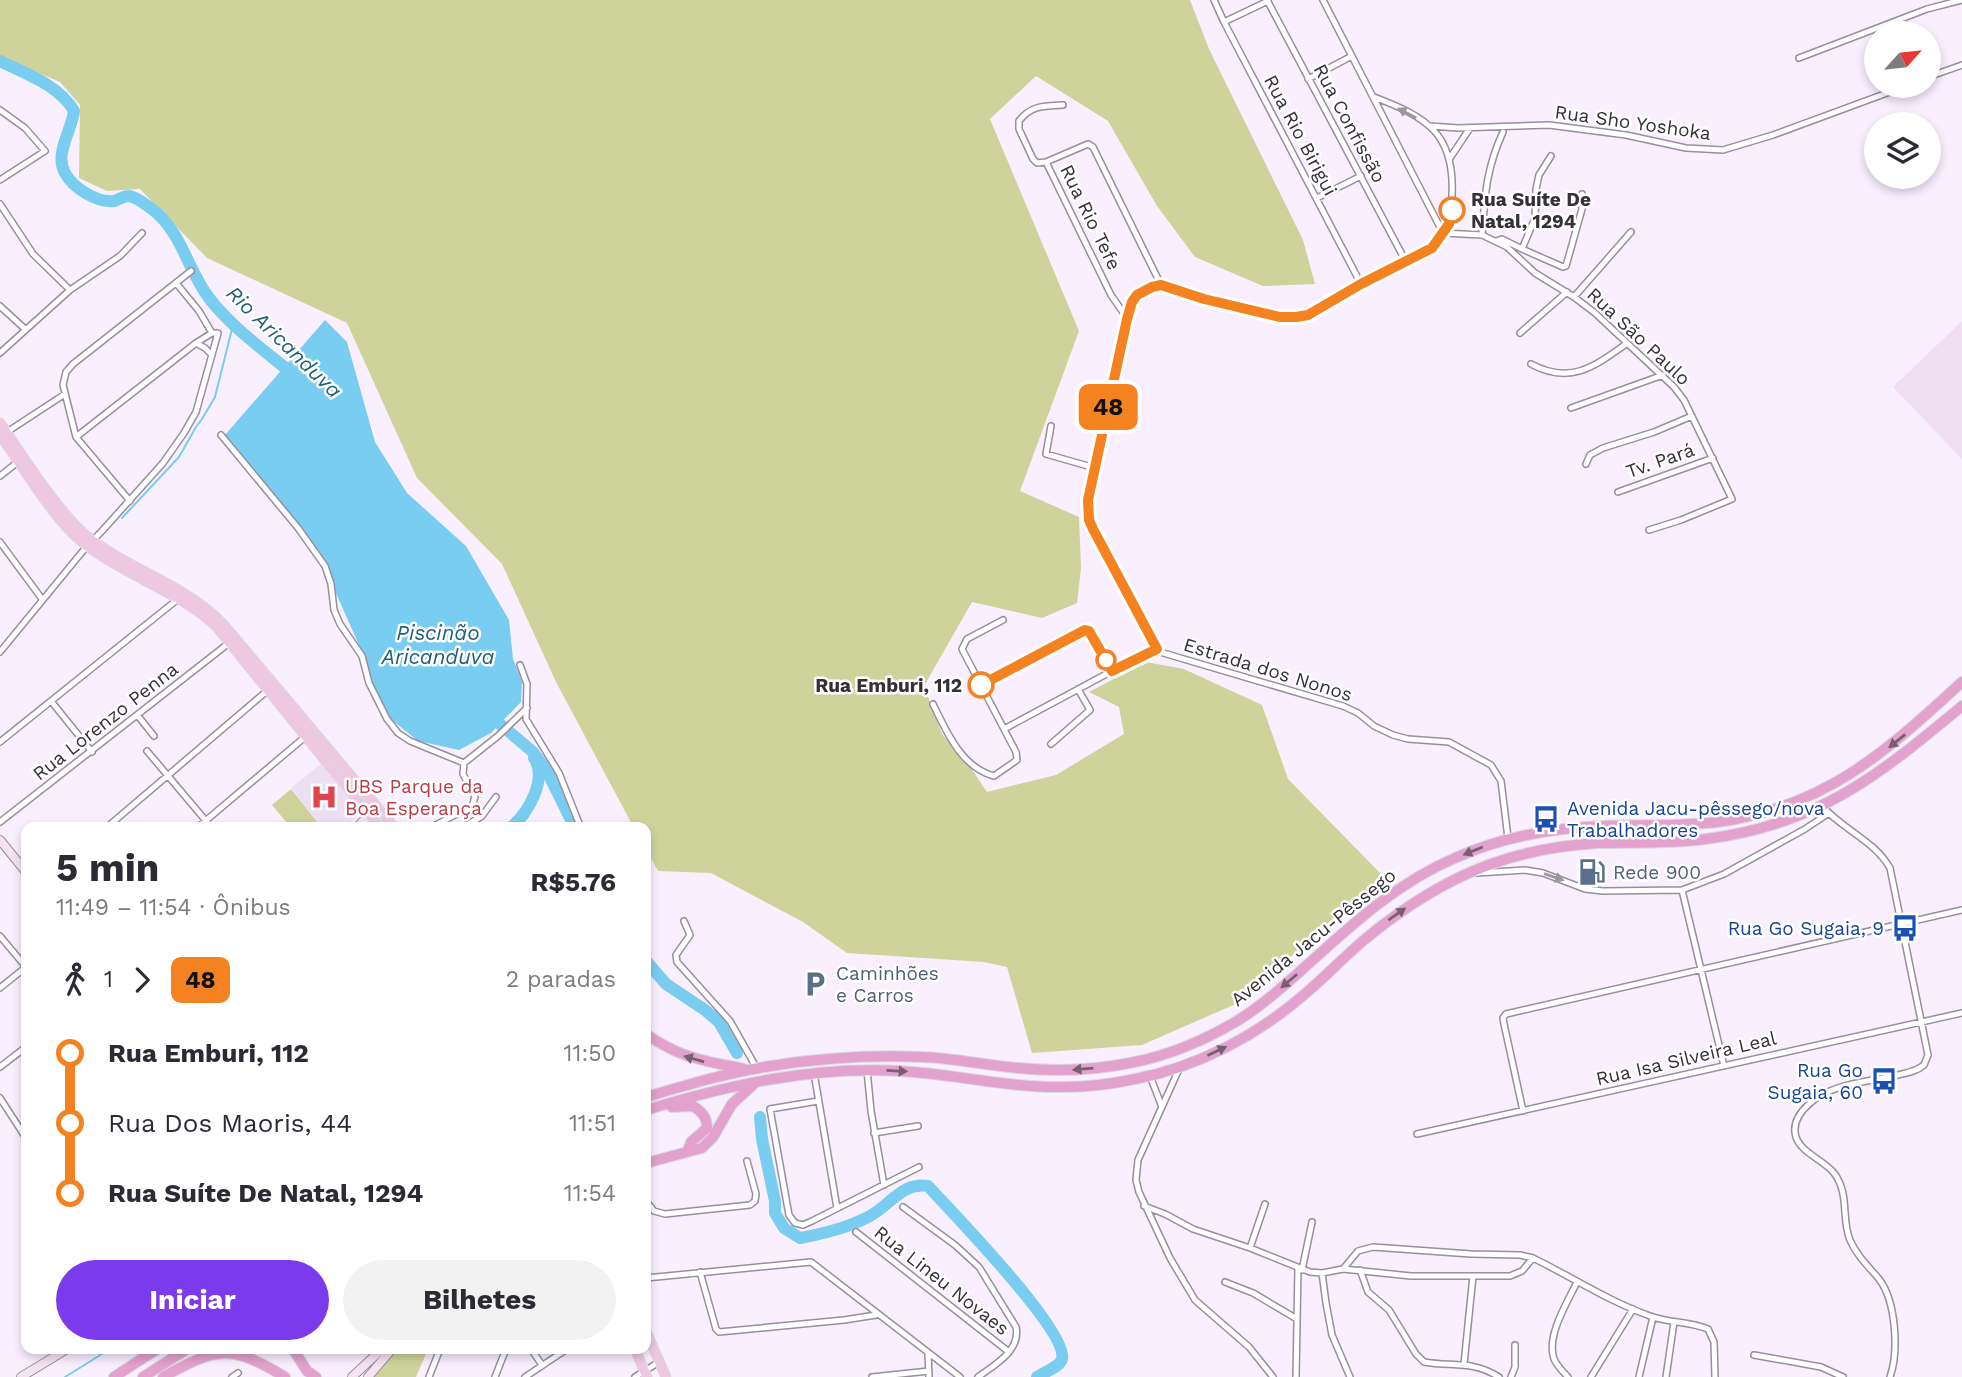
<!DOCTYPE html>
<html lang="pt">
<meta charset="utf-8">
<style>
:root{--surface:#fff;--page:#f2f2f3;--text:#2b2b33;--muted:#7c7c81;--accent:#7c3aed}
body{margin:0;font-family:"Work Sans",sans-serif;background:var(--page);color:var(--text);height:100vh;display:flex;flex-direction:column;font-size:26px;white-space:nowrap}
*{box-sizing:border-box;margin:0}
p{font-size:23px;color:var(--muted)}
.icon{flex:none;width:38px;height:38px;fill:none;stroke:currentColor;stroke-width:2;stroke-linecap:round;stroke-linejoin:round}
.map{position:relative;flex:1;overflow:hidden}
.sheet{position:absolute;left:21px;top:822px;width:630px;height:532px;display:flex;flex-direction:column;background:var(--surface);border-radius:14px;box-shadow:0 4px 10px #0003}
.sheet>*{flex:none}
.badge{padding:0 14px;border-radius:10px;font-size:24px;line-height:46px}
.needle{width:46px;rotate:63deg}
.buttons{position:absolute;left:1864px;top:21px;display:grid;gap:14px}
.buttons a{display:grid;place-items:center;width:77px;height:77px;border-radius:50%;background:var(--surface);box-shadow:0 4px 10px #0003;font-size:35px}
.map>.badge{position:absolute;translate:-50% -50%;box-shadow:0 0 0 4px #fff}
.legs{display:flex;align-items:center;gap:10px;height:77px;padding:0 35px;font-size:23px}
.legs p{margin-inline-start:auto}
.head{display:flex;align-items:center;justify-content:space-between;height:119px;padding:0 35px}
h1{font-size:38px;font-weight:700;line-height:52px}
.primary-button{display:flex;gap:14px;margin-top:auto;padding:14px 35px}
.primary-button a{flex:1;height:80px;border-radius:42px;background:var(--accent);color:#fff;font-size:28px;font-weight:700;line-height:80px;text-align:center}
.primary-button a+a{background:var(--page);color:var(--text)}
ul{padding:0 35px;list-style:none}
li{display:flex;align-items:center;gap:24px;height:70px;font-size:26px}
li i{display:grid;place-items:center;width:10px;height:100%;margin:0 9px;background:currentColor}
li i::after{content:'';width:18px;height:18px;margin:-9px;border:5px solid;border-radius:50%;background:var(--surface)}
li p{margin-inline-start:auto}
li:first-child i{background:linear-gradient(#0000 50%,currentColor 0)}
li:last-child i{background:linear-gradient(currentColor 50%,#0000 0)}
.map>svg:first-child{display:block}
</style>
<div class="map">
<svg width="1962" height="1377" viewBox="0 0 1962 1377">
<rect width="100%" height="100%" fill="#f9efff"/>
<!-- built -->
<path fill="#ecdff4" d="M321 764 360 812 346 828H323L291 788Z"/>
<!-- education -->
<path fill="#f0dff1" d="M1962 321V459L1893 387Z"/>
<!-- green -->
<path fill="#ced39c" d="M0 0H1190L1209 49 1303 240 1315 284 1263 286 1195 257 1157 206 1108 121 1036 76 990 119 1079 331 1020 491 1079 517 1081 568 1077 603 1042 618 972 602 924 686 942 734 965 759 987 792 1056 775 1124 734 1119 707 1089 692 1146 662 1184 669 1262 705 1288 779 1383 876 1238 1003 1142 1045 1032 1053 1007 967 984 962 847 953 803 922 711 873 658 871 646 849V828H634L556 682 502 564 417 478 347 323 207 258 140 189 107 191 79 178 80 105 60 82 0 57Z
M291 789 319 824 315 828H291L272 805Z
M396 1349H428L416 1377H373Z"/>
<!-- water -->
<path fill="#79cdf0" d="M325 320 347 342 375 442 407 493 466 546 509 620 513 659 522 682 521 702 491 733 459 750 418 741 392 720 374 690 366 661 335 591 331 573 324 559 225 435Z"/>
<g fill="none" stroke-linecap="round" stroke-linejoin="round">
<!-- stream -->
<path stroke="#79cdf0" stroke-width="2" d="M122 518 179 457 196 427 202 419 215 397 233 325
M65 1377 110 1349"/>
<!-- river -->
<path stroke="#79cdf0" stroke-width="12" d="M0 61C26 74 59 85 74 111 72 130 54 154 65 173 73 188 97 203 114 201 119 200 123 196 129 196 137 197 146 205 152 209 182 232 187 269 209 298 233 329 267 352 296 377
M487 713 533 752 548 773 575 828
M510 828C528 814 548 779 534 758
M646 961 666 984 705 1010 719 1022 737 1053
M760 1117 762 1139 775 1201V1213L784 1228 800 1238C822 1234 847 1228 868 1217 890 1206 901 1182 928 1186 949 1209 1069 1332 1062 1359 1060 1367 1044 1372 1037 1377"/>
<defs>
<path id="street" d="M1214 0 1224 22 1361 284
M1267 0 1406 262
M1323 0 1443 233
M1224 22 1268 1
M1799 58 1927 9 1962 0
M1928 77 1962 65
M1308 79 1352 56
M1374 97C1427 117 1455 134 1452 195 1452 216 1448 232 1432 247 1417 261 1380 273 1361 284 1344 293 1328 304 1311 313 1287 325 1227 306 1202 298 1187 293 1168 282 1151 287 1135 292 1131 304 1127 319L1088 501 1089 520 1153 643 1160 652 1343 706 1358 713 1374 726 1393 735 1408 739 1449 742 1491 765 1501 781 1508 838
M0 110 25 128 45 151 0 180
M1430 126 1458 128 1549 125 1626 135 1686 148 1723 150 1773 135 1906 86
M1450 158 1470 128
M1046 162 1037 163 1033 159 1019 129V121C1031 105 1045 106 1063 105
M1317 198 1361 176
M0 204 33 254 70 290
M1443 233 1482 235 1507 247 1535 273 1574 297 1595 313 1674 387 1684 400 1732 499 1681 520 1649 530
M1482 235C1485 195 1486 169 1503 132
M1496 241 1502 239 1522 249 1535 218 1536 189 1539 175 1551 156
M1522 249 1563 267 1566 266 1582 209V194
M1574 297 1631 232
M0 306 25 329
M1127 318 1111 295 1046 162 1088 144 1093 147 1161 285
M1520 333 1567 292
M196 343 205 348 212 355
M0 353 70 290 120 256 142 233
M1531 364C1570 385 1594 367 1626 344
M1571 408 1663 375
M1051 426 1046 454 1095 468
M7 432 65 394
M221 435 298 528 325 566 331 584 334 610 340 624 362 656 369 683 387 719 398 733 410 741 464 763
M76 437 196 343 212 333
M1586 464 1590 455 1603 448 1654 432 1692 416
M0 476 19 461
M1618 492 1713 458
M130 501 76 437 63 385 66 372 73 364 191 271
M0 542 42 599
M0 652 87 546 102 531 163 463 184 433 196 412 218 333H212L199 311 176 283
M520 665 527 684 526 719 559 773 581 828
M981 685 1087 629 1112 671
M51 701 92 752
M933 704C946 731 962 768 994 776L1017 760 1016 752 962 649 967 639 1003 620
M138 716 154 736
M1004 729 1112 671 1157 649
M0 742 178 599
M1051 744 1090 710 1078 689
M147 751 212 828
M1822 806C1843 830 1874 840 1890 868L1928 1055 1924 1065C1916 1072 1905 1073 1894 1076 1867 1082 1830 1084 1809 1104 1799 1113 1792 1124 1796 1137 1801 1153 1824 1160 1834 1173 1850 1194 1841 1219 1850 1240 1857 1256 1868 1266 1879 1279 1896 1301 1899 1351 1890 1377
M0 822 229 643
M106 828 267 691
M197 828 305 737
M430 828 472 806 475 797 463 774 464 763 498 736 527 708
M462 828 482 816 496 797
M1477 873 1525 870 1543 873 1585 889 1603 891 1682 890 1724 874 1805 829 1829 813
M1682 890 1724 1066
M684 921 690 935 676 955 677 962 730 1021 756 1067
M0 936 26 967
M0 988 26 967
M0 1067 26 1047
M1179 1069 1138 1160 1136 1180 1139 1192 1170 1258 1195 1300 1249 1347 1273 1377
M867 1070 871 1111 884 1185
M814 1073 837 1208
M1150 1076 1162 1107
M0 1098 26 1138
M818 1101 770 1109 789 1215 795 1223 803 1225 812 1221 919 1167
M1523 1111 1504 1024 1503 1018 1506 1014 1962 910
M874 1133 918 1126
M1417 1134 1962 1013
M646 1201 654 1211 665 1214 750 1205 755 1201 756 1194 747 1161
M1144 1206 1165 1214 1193 1229 1250 1248 1310 1272 1322 1273 1343 1269 1411 1276H1510L1522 1271 1533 1258 1520 1255 1471 1254 1373 1247 1358 1251 1343 1269
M903 1207 955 1245 979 1267 1016 1327C1021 1351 994 1365 978 1377
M856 1232 1009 1352
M1250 1248 1265 1204
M1533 1258C1572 1277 1608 1301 1650 1316 1668 1323 1689 1321 1708 1329L1714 1342 1715 1377
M1302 1270 1312 1222
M1360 1270 1368 1292 1389 1310 1416 1354 1424 1362C1452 1367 1472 1360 1499 1377
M700 1272 716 1329 719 1332 844 1320 876 1315
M1322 1273 1326 1303 1332 1335 1350 1377
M646 1278 811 1262 960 1377
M1225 1282 1253 1293 1297 1319
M531 1349 542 1365
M928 1354 929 1377
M1754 1355 1821 1367 1843 1377
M1464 1364 1473 1276
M232 1377 238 1373
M429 1377 440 1349
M495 1377 506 1349
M525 1377 567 1349
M635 1377 659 1362
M872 1377 929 1371
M1296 1377 1298 1268
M1511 1377 1515 1367V1345
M1568 1377C1563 1372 1557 1366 1554 1359 1546 1336 1567 1303 1577 1282
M1591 1377 1633 1309
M1639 1377 1653 1317
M1666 1377 1674 1322"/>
<path id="secondary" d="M356 828 369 815
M0 840 26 872
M21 1377 67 1349
M352 1377 382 1349
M368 1377 392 1349"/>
<path id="primary" d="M0 423C23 456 62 519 93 541 135 572 187 586 224 625L395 828
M0 435C26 470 53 520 87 546 128 577 178 591 216 626L380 828
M646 1331 666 1377
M635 1349 647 1377"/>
<path id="highway" d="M646 1034C682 1059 702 1060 744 1069
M646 1097C687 1085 729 1072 771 1066 821 1058 873 1055 922 1057 951 1058 980 1064 1008 1067 1049 1072 1089 1071 1130 1063 1167 1056 1205 1040 1237 1021 1265 1004 1290 980 1315 958 1358 919 1401 881 1455 858 1502 837 1551 828 1602 826 1640 824 1679 827 1717 822 1824 808 1886 752 1962 682
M672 1107 693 1106C702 1112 707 1117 707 1128L691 1142 688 1150
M646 1110C729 1085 812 1066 900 1071 954 1074 1009 1088 1064 1087 1088 1087 1112 1084 1135 1079 1198 1067 1258 1035 1306 993 1326 976 1344 957 1364 940 1394 915 1425 894 1460 877 1503 856 1550 846 1598 843 1634 842 1670 844 1706 839 1818 825 1879 775 1962 706
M646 1163 702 1148 713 1137 732 1104 756 1082
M293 1349 307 1371 316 1377
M114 1377 157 1349
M143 1377 187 1349
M163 1377C217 1347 231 1344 285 1377"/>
</defs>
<!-- street casing -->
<use href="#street" stroke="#978f9d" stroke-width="8"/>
<!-- secondary casing -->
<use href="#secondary" stroke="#978f9d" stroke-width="10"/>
<!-- primary casing -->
<use href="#primary" stroke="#dadadb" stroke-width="11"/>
<!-- highway casing -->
<use href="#highway" stroke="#dadadb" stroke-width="12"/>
<!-- street -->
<use href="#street" stroke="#fff" stroke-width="5"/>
<!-- secondary -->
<use href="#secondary" stroke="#f6e3f0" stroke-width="8"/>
<!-- primary -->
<use href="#primary" stroke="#eec7e1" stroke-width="9"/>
<!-- highway -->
<use href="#highway" stroke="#e2a2cd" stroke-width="10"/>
</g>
<!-- one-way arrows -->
<defs><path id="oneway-solid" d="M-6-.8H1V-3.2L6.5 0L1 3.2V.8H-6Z" transform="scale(1.75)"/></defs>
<g fill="#9a989a">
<use href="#oneway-solid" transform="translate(1407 113) rotate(-152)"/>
<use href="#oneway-solid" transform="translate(1554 877) rotate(19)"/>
</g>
<g fill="#7a5e72">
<use href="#oneway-solid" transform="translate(1897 741) rotate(141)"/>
<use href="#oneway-solid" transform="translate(1473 851) rotate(158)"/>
<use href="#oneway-solid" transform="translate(1397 914) rotate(-35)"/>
<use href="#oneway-solid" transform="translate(1289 981) rotate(140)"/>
<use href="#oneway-solid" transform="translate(1217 1051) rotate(-25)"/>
<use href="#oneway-solid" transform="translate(694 1059) rotate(-164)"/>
<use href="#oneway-solid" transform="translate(1083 1069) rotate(175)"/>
<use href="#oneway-solid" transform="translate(897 1071) rotate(3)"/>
</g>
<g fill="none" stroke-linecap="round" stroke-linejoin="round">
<defs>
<path id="line-1" d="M981 685 1085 630 1089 631 1112 671 1157 649 1093 529 1089 520 1088 500 1127 319 1132 302 1137 295 1152 287 1161 285 1204 299 1280 317H1296L1308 315 1361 284 1432 248 1449 224 1452 210"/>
</defs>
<!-- line-1 casing -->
<use href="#line-1" stroke="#fff" stroke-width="16"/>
<!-- line-1 -->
<use href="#line-1" stroke="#f58220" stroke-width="10"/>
</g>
<!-- icons -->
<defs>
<symbol id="hospital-bare" viewBox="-9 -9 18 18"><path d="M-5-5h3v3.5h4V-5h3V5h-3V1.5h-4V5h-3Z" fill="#e0444e" stroke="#fff" stroke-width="2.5" paint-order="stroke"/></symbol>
<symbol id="bus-bare" viewBox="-9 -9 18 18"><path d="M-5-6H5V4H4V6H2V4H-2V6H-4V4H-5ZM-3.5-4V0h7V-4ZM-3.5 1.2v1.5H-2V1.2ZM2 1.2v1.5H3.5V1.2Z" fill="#1a4fb4" stroke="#fff" stroke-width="2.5" paint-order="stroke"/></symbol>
<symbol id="fuel-bare" viewBox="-9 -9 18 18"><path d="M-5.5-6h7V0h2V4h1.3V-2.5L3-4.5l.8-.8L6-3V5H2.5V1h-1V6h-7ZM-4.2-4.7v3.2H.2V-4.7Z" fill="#5c6f8a" stroke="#fff" stroke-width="2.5" paint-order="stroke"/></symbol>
<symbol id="parking-bare" viewBox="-9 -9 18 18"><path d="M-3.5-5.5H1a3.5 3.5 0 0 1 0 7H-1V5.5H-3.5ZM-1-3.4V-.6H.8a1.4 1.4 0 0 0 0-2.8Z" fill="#5c6f8a" stroke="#fff" stroke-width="2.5" paint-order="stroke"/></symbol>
</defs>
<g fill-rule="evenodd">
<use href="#hospital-bare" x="305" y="778" width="38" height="38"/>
<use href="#bus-bare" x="1527" y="800" width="38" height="38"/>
<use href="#fuel-bare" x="1573" y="853" width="38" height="38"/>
<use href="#bus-bare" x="1886" y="909" width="38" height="38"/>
<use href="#parking-bare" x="796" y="965" width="38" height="38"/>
<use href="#bus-bare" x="1865" y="1062" width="38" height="38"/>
</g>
<!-- markers -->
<g fill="#fff" stroke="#f58220" stroke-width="3.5">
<circle cx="1452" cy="210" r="12"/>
<circle cx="1106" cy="660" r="9"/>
<circle cx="981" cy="685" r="12"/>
</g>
<g text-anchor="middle" stroke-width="5" stroke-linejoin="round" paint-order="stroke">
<!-- street labels -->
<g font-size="19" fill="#343036" stroke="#fff">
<text transform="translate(1633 122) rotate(8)" y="7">Rua Sho Yoshoka</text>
<text transform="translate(1350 123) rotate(62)" y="7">Rua Confissão</text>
<text transform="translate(1301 135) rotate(62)" y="7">Rua Rio Birigui</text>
<text transform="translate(1091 217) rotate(64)" y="7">Rua Rio Tefe</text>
<text transform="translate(1639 336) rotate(43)" y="7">Rua São Paulo</text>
<text transform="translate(1660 460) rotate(-19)" y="7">Tv. Pará</text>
<text transform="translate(1268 669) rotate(17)" y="7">Estrada dos Nonos</text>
<text transform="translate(105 721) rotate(-38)" y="7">Rua Lorenzo Penna</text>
<text transform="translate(1313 937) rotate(-39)" y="7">Avenida Jacu-Pêssego</text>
<text transform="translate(1686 1058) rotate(-13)" y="7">Rua Isa Silveira Leal</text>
<text transform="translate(942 1280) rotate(38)" y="7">Rua Lineu Novaes</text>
</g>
<!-- stop labels -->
<g font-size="19" font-weight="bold" fill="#343036" stroke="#fff" text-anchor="start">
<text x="1471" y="206">Rua Suíte De<tspan x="1471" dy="22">Natal, 1294</tspan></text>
<text x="962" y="692" text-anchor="end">Rua Emburi, 112</text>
</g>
<!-- health labels -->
<g font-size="19" fill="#be3a42" stroke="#fff" text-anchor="start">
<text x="345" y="793">UBS Parque da<tspan x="345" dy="22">Boa Esperança</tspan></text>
</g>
<!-- transit labels -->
<g font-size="19" fill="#164399" stroke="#fff" text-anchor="end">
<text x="1567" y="815" text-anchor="start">Avenida Jacu-pêssego/nova<tspan x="1567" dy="22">Trabalhadores</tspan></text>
<text x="1884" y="935">Rua Go Sugaia, 9</text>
<text x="1863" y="1077">Rua Go<tspan x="1863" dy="22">Sugaia, 60</tspan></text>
</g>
<!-- service labels -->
<g font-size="19" fill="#4e5e75" stroke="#fff" text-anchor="start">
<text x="1613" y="879">Rede 900</text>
<text x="836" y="980">Caminhões<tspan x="836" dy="22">e Carros</tspan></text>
</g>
<!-- water labels -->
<g font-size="21" font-style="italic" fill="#1d5f77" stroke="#fff">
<text transform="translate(284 342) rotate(44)" y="7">Rio Aricanduva</text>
<text x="438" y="640">Piscinão<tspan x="438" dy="24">Aricanduva</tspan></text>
</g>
</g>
</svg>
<div class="buttons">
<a><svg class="needle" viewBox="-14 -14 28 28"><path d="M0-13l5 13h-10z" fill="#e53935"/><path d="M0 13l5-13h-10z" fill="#7c7c81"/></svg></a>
<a><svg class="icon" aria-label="layers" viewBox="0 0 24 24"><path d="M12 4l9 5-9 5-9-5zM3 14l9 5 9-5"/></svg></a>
</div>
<b class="badge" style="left:1108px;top:407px;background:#f58220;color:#111">48</b>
<section class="sheet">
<div class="head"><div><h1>5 min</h1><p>11:49 – 11:54 · Ônibus</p></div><b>R$5.76</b></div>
<div class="legs"><svg class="icon" aria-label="walk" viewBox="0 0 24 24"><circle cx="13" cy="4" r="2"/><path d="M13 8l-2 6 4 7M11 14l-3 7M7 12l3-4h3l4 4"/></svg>1<svg class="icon" aria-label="forward" viewBox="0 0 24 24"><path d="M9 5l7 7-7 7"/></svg><b class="badge" style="background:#f58220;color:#111">48</b><p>2 paradas</p></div>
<ul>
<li><i style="color:#f58220"></i><b>Rua Emburi, 112</b><p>11:50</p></li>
<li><i style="color:#f58220"></i><span>Rua Dos Maoris, 44</span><p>11:51</p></li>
<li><i style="color:#f58220"></i><b>Rua Suíte De Natal, 1294</b><p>11:54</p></li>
</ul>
<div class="primary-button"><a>Iniciar</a><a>Bilhetes</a></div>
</section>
</div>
